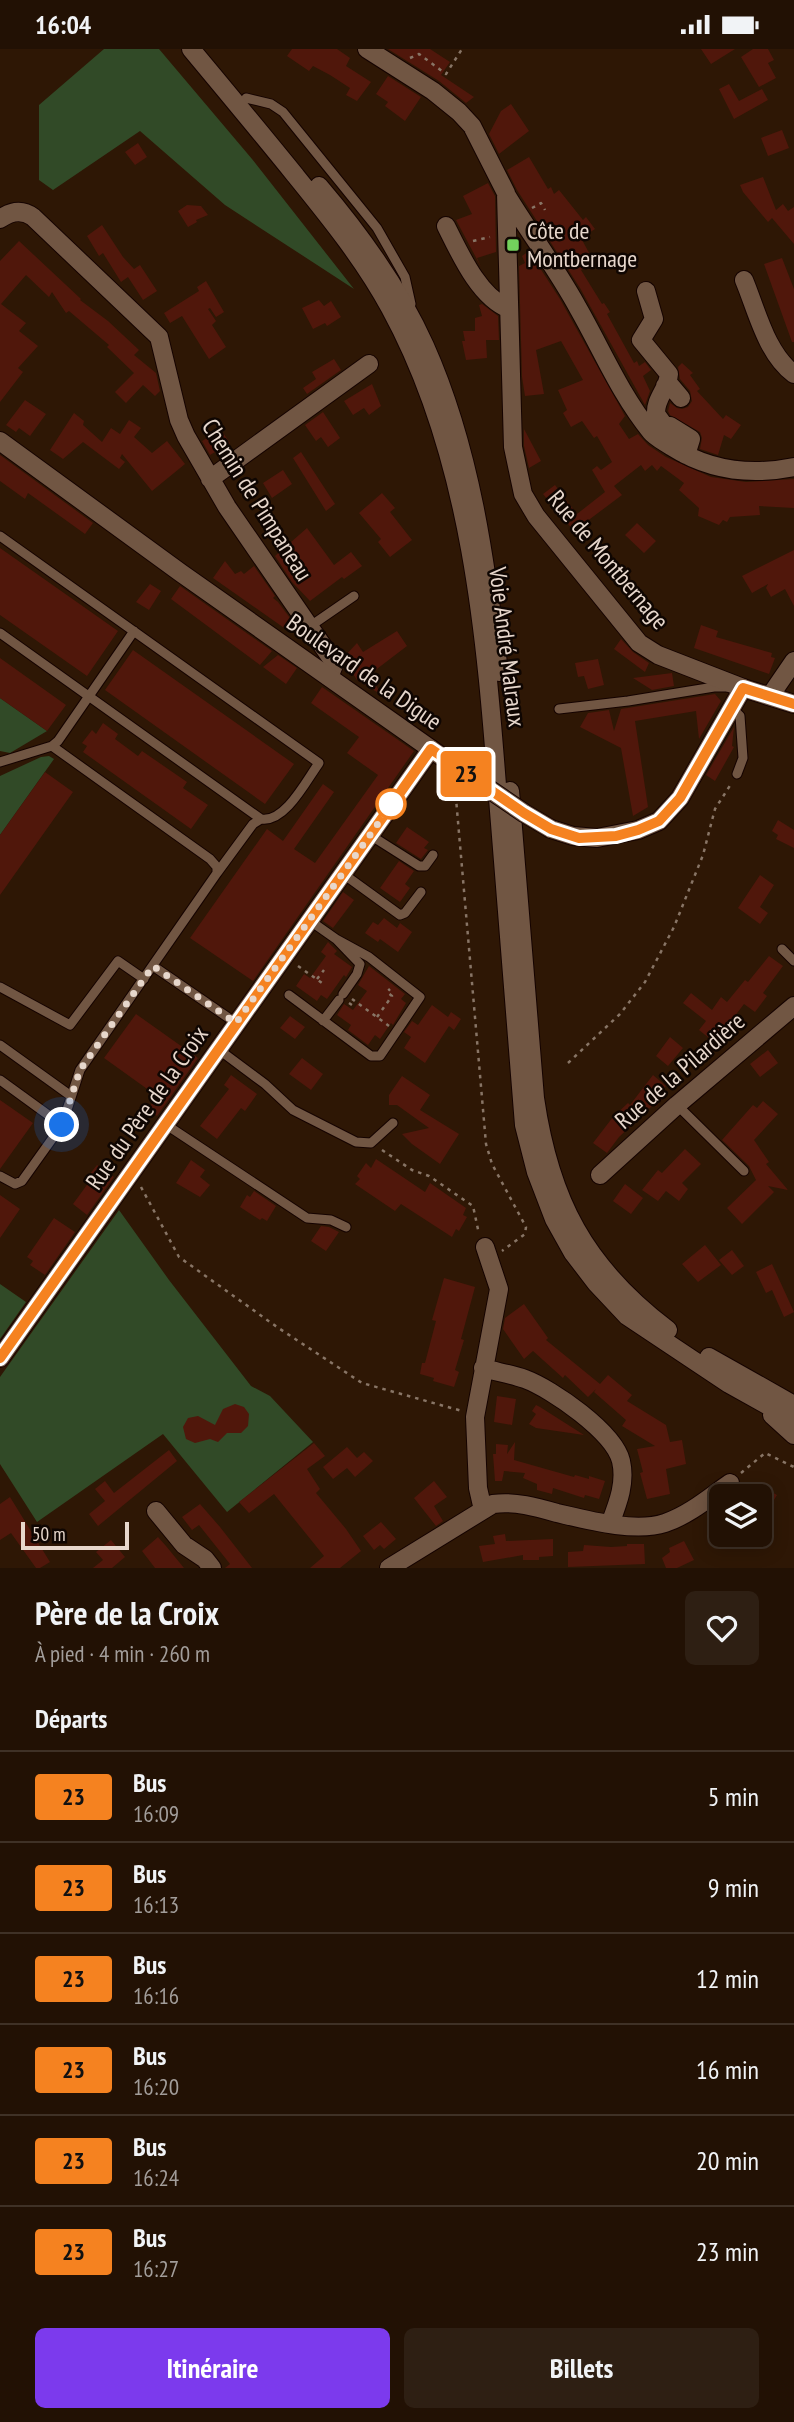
<!DOCTYPE html>
<html lang="fr">
<meta charset="utf-8">
<style>
:root{--surface:#221104;--page:#2e1f13;--text:#f1f3f6;--muted:#a29d9a;--line:#3f3126;--accent:#7c3aed}
body{margin:0;font-family:"PT Sans Narrow",sans-serif;background:var(--page);color:var(--text);height:100vh;display:flex;flex-direction:column;font-size:26px;white-space:nowrap}
*{box-sizing:border-box;margin:0}
p{font-size:23px;color:var(--muted)}
.icon{flex:none;width:38px;height:38px;fill:none;stroke:currentColor;stroke-width:2;stroke-linecap:round;stroke-linejoin:round}
.map{position:relative;height:1519px;overflow:hidden}
.sheet{display:flex;flex-direction:column;background:var(--surface);flex:1}
.sheet>*{flex:none}
.badge{padding:0 14px;border-radius:5px;font-size:24px;line-height:46px}
.buttons{position:absolute;left:709px;top:1435px;display:grid;gap:14px}
.buttons a{display:grid;place-items:center;width:63px;height:63px;border-radius:10px;background:var(--surface);box-shadow:0 4px 18px #0003,0 0 0 2px var(--line);font-size:35px}
.scale{position:absolute;left:21px;bottom:18px;width:108px;box-sizing:border-box;padding-left:7px;border:4px solid #e7d7cc;border-top:0;font-size:19px;line-height:24px;white-space:nowrap;color:#e7d7cc;-webkit-text-stroke:5px #0f0602;paint-order:stroke}
.you{position:absolute;width:35px;height:35px;margin:-18px;border:5px solid #fff;border-radius:50%;background:#1a73e8;box-shadow:0 0 0 10px #1a73e833}
.map>.badge{position:absolute;translate:-50% -50%;box-shadow:0 0 0 4px #fff}
h2{padding:0 35px;font-size:26px;line-height:63px}
.round{display:grid;place-items:center;flex:none;width:74px;height:74px;border-radius:10px;background:var(--page)}
.headline{display:flex;align-items:center;justify-content:space-between;height:119px;padding:0 35px}
h1{font-size:33px;font-weight:700;line-height:52px}
.primary-button{display:flex;gap:14px;margin-top:auto;padding:14px 35px}
.primary-button a{flex:1;height:80px;border-radius:10px;background:var(--accent);color:#fff;font-size:28px;font-weight:700;line-height:80px;text-align:center}
.primary-button a+a{background:var(--page);color:var(--text)}
ul{padding:0;list-style:none}
li{display:flex;align-items:center;gap:21px;height:91px;padding:0 35px;border-top:2px solid var(--line)}
li div{flex:1}
li b{display:block;font-size:26px}
li em{font-style:normal}
li .badge{min-width:77px;font-weight:700;text-align:center}
.status{display:flex;justify-content:space-between;align-items:center;height:49px;padding:0 35px;background:var(--surface);direction:ltr}
.status svg{height:19px;fill:currentColor}
.map>svg:first-child{display:block}
</style>
<div class="status"><b>16:04</b><svg viewBox="0 0 49 12"><path d="M0 12V9h3v3zM5 12V6h3v6zM10 12V3h3v9zM15 12V0h3v12zM26 1h20v11H26zM47 4h2v5h-2z"/></svg></div>
<div class="map">
<svg width="794" height="1519" viewBox="0 0 794 1519">
<rect width="100%" height="100%" fill="#2e1705"/>
<!-- green -->
<path fill="#314a27" d="M104 0H159L252 110 354 240 225 156 140 82 53 141 39 131V56Z
M0 649 47 682 10 704 0 702Z
M49 707 54 710 0 786V727L41 708Z
M119 1161 169 1231 251 1337 270 1347 313 1393 227 1463 163 1385 37 1473 0 1415V1328Z
M0 1235 26 1253 0 1290Z"/>
<!-- building -->
<path fill="#50170b" d="M292 0H337L350 9 346 17 371 33 357 52 346 46 350 39 330 26 313 17 309 22 287 7Z
M388 0H430L450 13 441 26 474 48 466 54 439 32Z
M701 0H735L711 15Z
M753 0H768L774 11 768 14 776 29 759 38 741 8Z
M388 27 421 48 405 72 385 57 388 53 376 45Z
M729 35 739 52 762 40 768 51 734 70 719 40Z
M511 55 529 82 499 105 489 85 501 62Z
M782 81 789 99 768 107 761 89Z
M138 94 147 108 135 116 125 103Z
M529 108 548 140 551 138 554 145 559 141 583 171 586 168 595 180 581 189 594 213 581 221 602 255 604 254 610 263 607 265 634 314 637 312 639 317 645 313 651 321 643 327 650 342 645 356 580 239 517 141 507 121Z
M763 128 776 161 783 155 788 162 794 158V195L772 169 768 173 743 143 740 136Z
M488 134 495 147 496 203 477 209 481 218 456 171 472 165 463 147Z
M187 156 201 157 208 166 196 171 197 173 188 178 178 162Z
M102 176 123 208 134 220 140 216 157 242 143 251 128 228 121 233 103 204 99 207 87 187Z
M19 192 81 250 80 251 108 272 139 301 134 306 156 324 160 342 155 347 143 336 126 354 115 343 134 324 107 298 109 296 69 262 66 264 52 243 49 248 26 226 1 255 26 274 19 282 38 297 18 319 23 323 0 353V212Z
M529 202 560 250 625 367 619 375 629 390 638 385 648 396 666 408 711 428 746 433 794 430V459L759 457 760 466 730 468 727 473 723 471 719 476 698 467 699 459 679 441 684 434 661 417 657 422 652 416 645 422 641 416 614 437 622 446 574 482 543 445 555 436 577 465 605 443 592 421 597 417 601 421 612 413 597 387 594 389 582 372 571 378 563 364 567 361 558 341 583 331 561 292 536 301 544 345 525 347 522 328 519 217 525 214 522 207Z
M782 209 794 240V293H792L764 215Z
M206 232 224 263 216 268 210 259 208 260 216 272 212 276 226 298 209 310 182 267 170 274 164 264 199 242 197 238Z
M319 251 324 257 331 252 341 268 327 277 325 274 313 280 302 259Z
M482 255 498 267 499 291H486L487 309 466 311 462 292H465L463 282H475V269L482 267 479 256Z
M334 310 341 321 307 345 303 339 316 330 312 323Z
M682 314 693 324 690 326 700 340 697 342 723 370 726 366 741 376 731 390 724 386 718 406 700 400 702 389 700 383 670 366 668 362 670 354 677 359 682 360 688 358 692 352 690 342 680 330 678 318Z
M372 335 381 357 369 366 364 359 353 366 344 352Z
M25 351 46 365 30 387 19 379 16 383 6 376Z
M323 363 340 389 328 398 321 388 316 392 305 376Z
M74 364 84 372 83 376 102 393 111 379 120 385 129 371 141 379 134 388 152 404 167 392 185 415 152 442 122 405 120 409 125 413 119 420 83 393 63 410 50 401Z
M524 380 541 412 529 419 524 397Z
M221 381 230 394 210 406 202 392Z
M301 403 335 455 326 462 293 409Z
M0 406 93 474 85 485 28 444 25 450 0 432Z
M283 421 292 435 272 449 263 434Z
M382 444 395 459 390 463 412 491 390 508 378 493 381 490 359 464Z
M637 474 656 492 644 504 625 486Z
M307 479 334 516 351 503 362 517 344 530 342 528 310 552 292 533 275 507Z
M0 499 118 582 87 627 0 566Z
M794 501V557L785 540 771 548 766 539 768 535 752 544 742 527Z
M225 512 235 525 241 522 244 525 254 517 275 547 273 549 278 553 293 573 287 581 213 529Z
M150 535 161 542 149 561 136 553Z
M180 537 272 602 260 616 171 550Z
M701 576 718 582 716 588 772 604 771 608 775 609 769 625 694 599Z
M397 582 407 597 369 626 382 646 357 631 343 609 357 594 363 603Z
M621 590 633 603 649 614 645 623 614 600Z
M133 601 294 715 265 755 105 641Z
M278 606 297 619 286 635 263 618Z
M0 609 66 656 47 682 0 649Z
M598 610 604 636 588 640 584 627 578 628 575 614Z
M672 624 674 637 652 641 633 629Z
M322 638 414 702 253 932 190 889 267 780 283 792 323 735 334 743 294 800 315 814 378 726 347 704 359 688 311 654Z
M715 645 721 652 699 690 696 662 635 672 648 758 633 767 621 699 580 678 588 664 609 661 614 682 621 660Z
M103 674 118 685 115 690 138 707 142 702 187 733 183 739 208 756 191 780 83 703 87 697 82 694 92 681 96 685Z
M734 678 732 697 734 698 715 732 706 726Z
M45 723 73 743 0 846V786Z
M778 771 794 781V799L776 790 778 786 772 782Z
M407 778 429 793 424 799 428 801 421 810 396 794Z
M399 812 414 822 405 835 410 839 400 853 380 839Z
M760 826 774 836 760 858 768 864 760 875 738 859Z
M343 843 354 851 333 879 323 872Z
M384 869 397 879 400 874 412 883 398 903 380 890 378 893 365 884 373 873 378 876Z
M328 893 337 902 334 905 352 918 346 928 344 926 327 950 321 946 317 952 296 937 304 925 310 929 326 907 321 903Z
M769 907 783 917 763 944 767 947 755 963 744 955 721 985 725 990 709 1004 701 996 709 989 699 981 706 972 683 954 691 944 712 961 721 948 727 953 745 931 748 933Z
M369 917 405 945 401 950 406 954 393 976 391 974 380 990 375 986 368 996 348 981 351 976 337 966 344 955 353 961 367 942 358 936Z
M432 956 448 968 451 963 461 970 454 981 449 977 425 1014 404 999 411 988 404 983 412 972 418 976Z
M136 965 198 1009 157 1067 148 1060 157 1047 104 1009Z
M290 967 305 978 295 990 280 979Z
M670 988 683 999 668 1017 656 1007Z
M768 1001 778 1014 760 1028 750 1015Z
M302 1009 323 1025 311 1041 289 1025Z
M231 1026 257 1045 245 1062 241 1059 217 1090 200 1077 229 1040 224 1036Z
M653 1026 666 1037 659 1046 663 1049 656 1058 653 1056 619 1088 607 1104 593 1094 613 1068 628 1054 630 1056Z
M402 1027 430 1046 420 1061 459 1085 440 1115 412 1095 402 1085 429 1079 397 1056H389V1046Z
M0 1051 33 1074 0 1120Z
M763 1052 778 1065 754 1091 769 1113 766 1115 788 1141 768 1137 774 1143 742 1175 727 1159 756 1131 749 1117 722 1091 753 1056 757 1059Z
M685 1100 701 1115 682 1134 688 1140 679 1152 666 1142 658 1152 642 1141 658 1121 662 1124Z
M376 1110 425 1143 430 1134 466 1159 463 1166 467 1168 459 1182 456 1180 452 1188 401 1155 395 1162 355 1135 360 1130 357 1127 366 1114 371 1119Z
M191 1111 205 1121 200 1128 210 1136 200 1148 176 1134Z
M97 1116 114 1128 87 1166 73 1155 92 1129 89 1126Z
M625 1135 643 1149 631 1165 613 1152Z
M254 1142 276 1157 267 1172 262 1169 260 1171 240 1158 247 1146 250 1148Z
M0 1146 20 1160 0 1189Z
M54 1169 75 1183 45 1226 30 1216 33 1212 27 1208Z
M321 1177 329 1178 339 1183 326 1202 311 1192Z
M705 1196 721 1216 698 1233 682 1215Z
M732 1201 744 1217 732 1226 719 1211Z
M772 1215 794 1263 784 1268 772 1241 766 1244 756 1223Z
M444 1229 475 1238 461 1290 464 1291 455 1321 459 1323 454 1338 433 1332 434 1329 420 1325 422 1314H425L436 1272 432 1271Z
M524 1255 548 1289 546 1291 600 1335 608 1326 632 1346 627 1352 666 1376 670 1393 682 1391 686 1415 666 1420 670 1445 647 1450 640 1424 643 1423 637 1400 655 1397 622 1377 626 1371 594 1343 596 1340 588 1348 565 1326 563 1329 533 1302 524 1310 503 1280 505 1269Z
M497 1347 516 1350 512 1376 494 1373Z
M235 1355 244 1358 249 1365 248 1377 241 1384H227L218 1393 210 1390 195 1394 186 1390 183 1378 188 1369 198 1367 215 1376 223 1360Z
M536 1356 540 1358 584 1386 536 1379 529 1375 536 1365 532 1362Z
M515 1393 514 1411 574 1428 575 1426 589 1430V1427L605 1432 599 1450 585 1446 584 1449 553 1439 552 1445 537 1441V1435L523 1429 525 1424 504 1422 502 1432H495L493 1405H496V1395L508 1396 507 1405Z
M314 1394 325 1407 307 1420 320 1440 316 1444 346 1480 361 1502 340 1519H310L324 1507 274 1445 249 1464 239 1453Z
M347 1398 357 1409 364 1403 373 1412 355 1428 347 1419 333 1430 323 1418Z
M169 1401 177 1412 98 1477 89 1465 105 1452 95 1440 105 1432 114 1444Z
M434 1432 447 1448 434 1457 443 1472 436 1477 414 1449Z
M760 1436 777 1446 760 1474Z
M10 1448 50 1513 40 1519H36L11 1484 0 1491V1455Z
M200 1455 220 1478 252 1519H225L230 1515 199 1476 192 1481 182 1468Z
M381 1473 396 1490 384 1500 380 1496 374 1501 363 1487Z
M505 1485 506 1492 553 1490V1507L539 1508V1511H523V1506L483 1513 479 1497 495 1495 493 1487Z
M158 1488 166 1497 184 1519H155L142 1502Z
M111 1491 125 1508 112 1519H93L103 1511 96 1503Z
M684 1492 694 1511 677 1519H666L662 1509 670 1503 669 1499Z
M627 1495H644L645 1515 568 1518V1503L583 1502 584 1496 611 1498 627 1497Z"/>
<g fill="none" stroke-linecap="round" stroke-linejoin="round">
<defs>
<path id="service" d="M246 49 271 55 283 63 377 179 405 228 411 255
M0 487 319 714C306 732 285 774 261 770L253 775 217 824
M309 578 354 547
M0 584 261 770
M731 658 740 667 743 709 737 725
M559 660 628 652 714 638H727
M0 713 52 697 58 692 134 582
M370 786 419 817H425L433 806
M342 824 400 866 405 864 421 843
M309 871 336 890 360 915 357 925 343 945
M782 900 794 912
M153 917 236 974
M0 938 70 976 118 912 144 930
M289 946 371 1007H380L420 948 369 908 336 890
M323 972 339 951
M0 996 71 1047
M218 1000 265 1035 293 1061 356 1093 371 1094 393 1074
M0 1031 62 1076
M677 1056 744 1122
M165 1075 307 1169 331 1171 346 1178
M0 1127 15 1135 22 1132 62 1076 80 1021 217 824V818L210 810 52 697"/>
<path id="minor" d="M367 0 433 42 459 63 472 77 506 144 513 398 523 445 536 467 639 594 658 606 743 639
M507 147C530 185 557 220 578 259 602 301 620 345 651 383 656 389 665 393 672 398 710 422 750 427 794 418
M0 170C11 162 22 160 33 168L159 288 179 371 186 387 227 458 331 609 334 616 329 628
M446 177C460 205 479 248 509 260
M744 231C757 262 766 304 794 325
M646 242 654 270 641 291 669 325C668 340 655 349 656 365L666 379 670 377 691 390 686 406
M665 337 670 336 681 349
M210 430 369 315
M770 647 794 612
M600 1126 677 1056 794 957
M0 1309 431 700
M483 1319C497 1323 511 1325 525 1330 552 1340 614 1383 621 1412 626 1434 618 1454 610 1475
M483 1461 478 1439 475 1368 499 1240 485 1198
M156 1462 184 1496 205 1510 212 1519
M389 1519 493 1455C515 1452 536 1458 557 1464 587 1471 635 1484 665 1474 689 1466 710 1448 730 1434"/>
<path id="tertiary" d="M0 392 181 524 455 717
M551 780 573 787 597 789 638 781 659 772 680 749 743 639 794 655"/>
<path id="secondary" d="M191 0C226 42 261 84 295 126 329 168 364 211 390 259 473 411 486 592 499 762 507 867 515 972 524 1076L536 1123 554 1170 573 1204 596 1234 627 1267 729 1335 794 1371
M319 137C360 185 399 239 425 297 471 400 486 513 499 623
M510 742 535 1049C550 1152 585 1218 668 1281
M709 1308 794 1356
M772 1366 794 1386"/>
</defs>
<!-- service casing -->
<use href="#service" stroke="#150300" stroke-width="11"/>
<!-- minor casing -->
<use href="#minor" stroke="#150300" stroke-width="20"/>
<!-- tertiary casing -->
<use href="#tertiary" stroke="#150300" stroke-width="20"/>
<!-- secondary casing -->
<use href="#secondary" stroke="#150300" stroke-width="20"/>
<!-- path -->
<path stroke="#887566" stroke-width="2.5" stroke-dasharray="3.5 5" stroke-linecap="butt" d="M410 9 419 5 446 25 462 0
M532 159 541 154 545 161
M473 192 490 188
M455 738 486 1095 492 1115 526 1178 525 1185 502 1202
M298 917 322 934
M317 930 324 921
M352 950 389 977
M349 954 355 958
M377 968 392 947 387 943 390 940
M568 1014 620 965 645 933 674 878 703 806 715 760 731 735
M382 1101 412 1121 429 1127 473 1157 479 1185
M141 1138 179 1208 277 1278 362 1334 462 1362
M741 1424 765 1404 794 1418"/>
<!-- service -->
<use href="#service" stroke="#715643" stroke-width="9"/>
<!-- minor -->
<use href="#minor" stroke="#715643" stroke-width="18"/>
<!-- tertiary -->
<use href="#tertiary" stroke="#715643" stroke-width="18"/>
<!-- secondary -->
<use href="#secondary" stroke="#715643" stroke-width="18"/>
<defs>
<path id="tertiary-bridge" d="M455 717 524 764 551 780"/>
</defs>
<!-- tertiary-bridge casing -->
<use href="#tertiary-bridge" stroke="#150300" stroke-width="20" stroke-linecap="butt"/>
<!-- tertiary-bridge -->
<use href="#tertiary-bridge" stroke="#715643" stroke-width="18"/>
</g>
<g fill="none" stroke-linecap="round" stroke-linejoin="round">
<defs>
<path id="line" d="M0 1309 431 700 524 764 551 780 579 789 616 787 638 781 659 772 680 749 743 639 794 655"/>
</defs>
<!-- line casing -->
<use href="#line" stroke="#fff" stroke-width="16"/>
<!-- line -->
<use href="#line" stroke="#f58220" stroke-width="10"/>
<!-- walk -->
<path stroke="#e7d7cc" stroke-width="7" stroke-dasharray="0 12.6" d="M62 1076 80 1021 153 917 236 974 397 748 391 755"/>
</g>
<!-- markers -->
<rect fill="#73d25c" stroke="#0f0602" stroke-width="2.5" x="506" y="189" width="14" height="14" rx="3.5"/>
<circle fill="#fff" stroke="#f58220" stroke-width="3.5" cx="391" cy="755" r="14"/>
<g text-anchor="middle" stroke-width="5" stroke-linejoin="round" paint-order="stroke">
<!-- poi labels -->
<g font-size="24" fill="#e7d7cc" stroke="#0f0602" text-anchor="start">
<text x="527" y="190">Côte de<tspan x="527" dy="28">Montbernage</tspan></text>
</g>
<!-- street labels -->
<g font-size="24" fill="#e7d7cc" stroke="#0f0602">
<text transform="translate(257 451) rotate(58)" y="8">Chemin de Pimpaneau</text>
<text transform="translate(608 511) rotate(50)" y="8">Rue de Montbernage</text>
<text transform="translate(507 598) rotate(83)" y="8">Voie André Malraux</text>
<text transform="translate(364 623) rotate(35)" y="8">Boulevard de la Digue</text>
<text transform="translate(680 1022) rotate(-41)" y="8">Rue de la Pilardière</text>
<text transform="translate(147 1059) rotate(-55)" y="8">Rue du Père de la Croix</text>
</g>
</g>
</svg>
<div class="buttons">
<a><svg class="icon" aria-label="layers" viewBox="0 0 24 24"><path d="M12 4l9 5-9 5-9-5zM3 14l9 5 9-5"/></svg></a>
</div>
<div class="scale">50 m</div>
<div class="you" style="left:62px;top:1076px"></div>
<b class="badge" style="left:466px;top:725px;background:#f58220;color:#111">23</b>
</div>
<section class="sheet">
<div class="headline"><div><h1>Père de la Croix</h1><p>À pied · 4 min · 260 m</p></div><a class="round"><svg class="icon" aria-label="heart" viewBox="0 0 24 24"><path d="M12 20l-8-8c-3-5 5-10 8-4 3-6 11-1 8 4z"/></svg></a></div>
<h2>Départs</h2>
<ul>
<li><span class="badge" style="background:#f58220;color:#111">23</span><div><b>Bus</b><p>16:09</p></div><em>5 min</em></li>
<li><span class="badge" style="background:#f58220;color:#111">23</span><div><b>Bus</b><p>16:13</p></div><em>9 min</em></li>
<li><span class="badge" style="background:#f58220;color:#111">23</span><div><b>Bus</b><p>16:16</p></div><em>12 min</em></li>
<li><span class="badge" style="background:#f58220;color:#111">23</span><div><b>Bus</b><p>16:20</p></div><em>16 min</em></li>
<li><span class="badge" style="background:#f58220;color:#111">23</span><div><b>Bus</b><p>16:24</p></div><em>20 min</em></li>
<li><span class="badge" style="background:#f58220;color:#111">23</span><div><b>Bus</b><p>16:27</p></div><em>23 min</em></li>
</ul>
<div class="primary-button"><a>Itinéraire</a><a>Billets</a></div>
</section>
